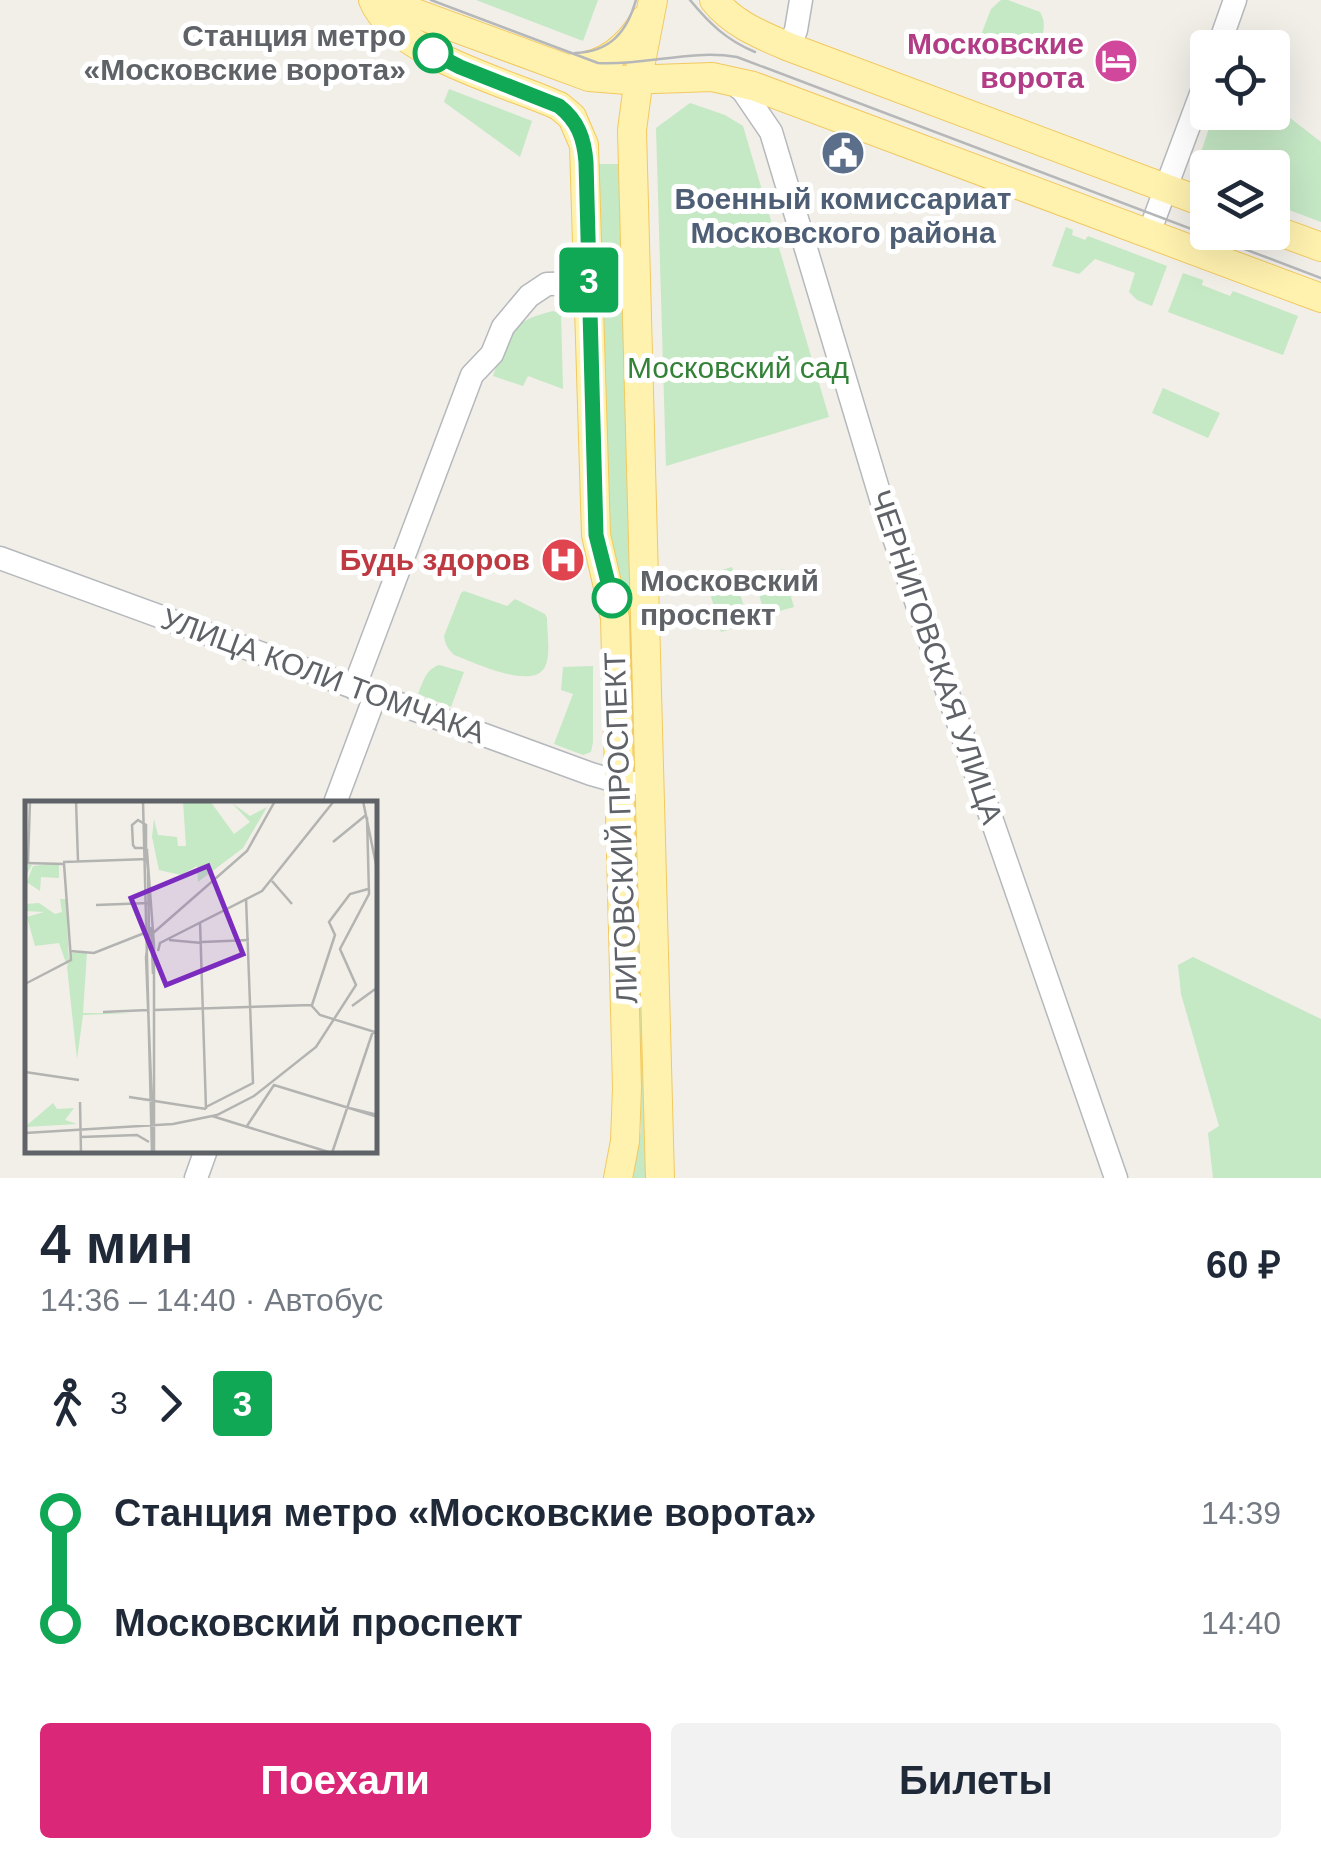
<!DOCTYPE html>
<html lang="ru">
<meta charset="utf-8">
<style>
:root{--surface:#fff;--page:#f2f2f3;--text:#1f2937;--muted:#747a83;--accent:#db2777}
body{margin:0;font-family:Arial,sans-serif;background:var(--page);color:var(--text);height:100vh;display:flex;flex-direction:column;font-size:38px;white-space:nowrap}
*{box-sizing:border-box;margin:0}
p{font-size:32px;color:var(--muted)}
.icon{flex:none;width:55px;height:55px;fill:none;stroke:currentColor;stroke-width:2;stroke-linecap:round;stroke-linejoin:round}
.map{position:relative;height:1178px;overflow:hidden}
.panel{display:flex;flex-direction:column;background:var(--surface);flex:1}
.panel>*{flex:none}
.badge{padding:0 20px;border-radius:8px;font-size:35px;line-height:65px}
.controls{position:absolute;left:1190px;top:30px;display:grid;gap:20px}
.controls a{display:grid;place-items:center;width:100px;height:100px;border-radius:10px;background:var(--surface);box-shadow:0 10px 40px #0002;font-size:50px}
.map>.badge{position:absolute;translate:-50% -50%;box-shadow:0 0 0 5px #fff}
.legs{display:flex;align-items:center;gap:15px;height:110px;padding:0 40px;font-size:32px}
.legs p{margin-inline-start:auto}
.overview{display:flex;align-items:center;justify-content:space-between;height:170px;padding:0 40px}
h1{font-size:55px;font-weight:700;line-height:75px}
.action{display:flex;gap:20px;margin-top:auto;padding:20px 40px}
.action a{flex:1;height:115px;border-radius:10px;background:var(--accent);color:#fff;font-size:40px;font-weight:700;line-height:115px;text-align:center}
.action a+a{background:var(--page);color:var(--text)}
ul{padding:0 40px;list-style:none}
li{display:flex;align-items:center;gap:35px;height:110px;font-size:38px}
li i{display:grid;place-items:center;width:15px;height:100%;margin:0 12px;background:currentColor}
li i::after{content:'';width:25px;height:25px;margin:-12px;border:8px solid;border-radius:50%;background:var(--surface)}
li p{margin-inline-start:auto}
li:first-child i{background:linear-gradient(#0000 50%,currentColor 0)}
li:last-child i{background:linear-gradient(currentColor 50%,#0000 0)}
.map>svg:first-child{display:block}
</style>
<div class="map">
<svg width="1321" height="1178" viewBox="0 0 1321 1178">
<rect width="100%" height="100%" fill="#f1efe8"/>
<!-- green -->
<path fill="#c5e8c5" d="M476 0H598L583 41Z
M1001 0H1008L1040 12C1049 27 1040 40 1035 54L981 35 991 9Z
M449 89 532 121 520 157 444 102Z
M690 103 725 115 743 126 829 417 666 466 656 128Z
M1273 108 1285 114 1321 142V222L1273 204 1272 168H1208L1207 179 1201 176 1195 170 1214 113 1272 112Z
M595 164H619L631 600 629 604 631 605 635 738H631L627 608 606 542Z
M1066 227 1073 230 1072 235 1085 240 1088 236 1167 266 1152 306 1137 300 1129 292 1135 273 1095 259 1079 274 1052 266Z
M1183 273 1203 280 1202 285 1230 296 1233 291 1298 316 1283 355 1168 312Z
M553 311 561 314 563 389 528 376 523 386 493 376C507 336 507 322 553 311Z
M1163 388 1220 413 1208 438 1152 413Z
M732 567 749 624 721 632 705 575Z
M783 569 794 607 765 615 754 578Z
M464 591 507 606 515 599 545 614 547 618C547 632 551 655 545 667 532 691 474 662 454 655 448 649 445 644 444 636L461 593Z
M439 665 464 672 451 707 418 694C423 682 426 669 439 665Z
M593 666V742L591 752 583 755 554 744 573 694 561 690 563 667Z
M634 810H637L647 1178H632L641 1131Z
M1193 957 1321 1019V1178H1213L1208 1133 1219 1126 1181 994 1178 965Z"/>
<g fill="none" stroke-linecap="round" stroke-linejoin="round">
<defs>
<path id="minor" d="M789 47 796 30 801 0
M1218 48 1235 0
M728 79 743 91 771 132 884 509 1116 1178
M1149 233 1208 75
M0 558 591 774 619 782 649 784
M354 688 472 375 492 354 503 327 529 296 547 284 589 283
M335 803 375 696
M196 1178 206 1150"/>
<path id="major" d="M373 0C396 55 509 83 559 106L572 117 584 145 596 535 615 618 627 1088 625 1141 618 1178
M391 0 415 13 589 77 627 80 712 77 753 86 1321 298
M653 0 641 62 632 130 660 1178
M714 0C733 24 761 35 789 47L1208 204
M573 68C606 66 628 47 645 19
M1272 229 1321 247"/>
</defs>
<!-- minor casing -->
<use href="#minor" stroke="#b5b8bc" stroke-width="25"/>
<!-- major casing -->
<use href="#major" stroke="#f2c960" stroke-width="30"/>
<!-- minor -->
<use href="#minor" stroke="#fff" stroke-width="22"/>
<!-- major -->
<use href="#major" stroke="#fff2af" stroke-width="28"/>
<!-- tram -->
<path stroke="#b6b7b8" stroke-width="2.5" d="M431 0 598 63C645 66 690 49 737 57L1321 278
M690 0C709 23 726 40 755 52
M575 53C610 52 627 32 636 0"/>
</g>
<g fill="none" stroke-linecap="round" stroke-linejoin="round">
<defs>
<path id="line-1" d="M433 53 460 67 559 106C578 121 584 138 586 162L596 535 612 598"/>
</defs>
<!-- line-1 casing -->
<use href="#line-1" stroke="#fff" stroke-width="22"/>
<!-- line-1 -->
<use href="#line-1" stroke="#10a855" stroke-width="15"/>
</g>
<!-- icons -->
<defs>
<symbol id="hotel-disc" viewBox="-11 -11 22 22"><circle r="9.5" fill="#d1479c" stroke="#fff"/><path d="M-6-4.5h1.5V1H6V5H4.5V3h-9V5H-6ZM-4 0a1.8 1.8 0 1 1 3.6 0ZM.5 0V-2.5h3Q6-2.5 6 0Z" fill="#fff"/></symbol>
<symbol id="civic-disc" viewBox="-11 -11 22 22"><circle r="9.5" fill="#5c6f8a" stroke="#fff"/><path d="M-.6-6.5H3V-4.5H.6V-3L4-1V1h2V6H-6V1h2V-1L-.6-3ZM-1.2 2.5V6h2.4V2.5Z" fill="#fff"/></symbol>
<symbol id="hospital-disc" viewBox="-11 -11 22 22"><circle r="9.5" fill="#e0444e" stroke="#fff"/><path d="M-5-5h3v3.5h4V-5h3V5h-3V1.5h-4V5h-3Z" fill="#fff"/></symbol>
</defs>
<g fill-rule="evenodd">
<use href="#hotel-disc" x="1091" y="36" width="50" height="50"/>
<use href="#civic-disc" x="818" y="128" width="50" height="50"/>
<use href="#hospital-disc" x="538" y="535" width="50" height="50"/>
</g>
<!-- markers -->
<g fill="#fff" stroke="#10a855" stroke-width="5">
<circle cx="433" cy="53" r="18"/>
<circle cx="612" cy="598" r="18"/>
</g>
<g text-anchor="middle" stroke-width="10" stroke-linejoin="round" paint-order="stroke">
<!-- stop labels -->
<g font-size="30" font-weight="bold" fill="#5f6368" stroke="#fff" text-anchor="end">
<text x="406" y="46">Станция метро<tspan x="406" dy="34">«Московские ворота»</tspan></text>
<text x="640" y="591" text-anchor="start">Московский<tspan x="640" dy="34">проспект</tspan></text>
</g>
<!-- hotel labels -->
<g font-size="30" font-weight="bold" fill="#b23c85" stroke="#fff" text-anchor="end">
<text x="1084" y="54">Московские<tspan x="1084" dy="34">ворота</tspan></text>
</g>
<!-- service labels -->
<g font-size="30" font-weight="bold" fill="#4e5e75" stroke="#fff">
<text x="843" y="209">Военный комиссариат<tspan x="843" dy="34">Московского района</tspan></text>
</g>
<!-- park labels -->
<g font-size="30" fill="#348238" stroke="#fff">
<text x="738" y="378">Московский сад</text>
</g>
<!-- health labels -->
<g font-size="30" font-weight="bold" fill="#be3a42" stroke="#fff" text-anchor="end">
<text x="530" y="570">Будь здоров</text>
</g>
<!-- street labels -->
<g font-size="30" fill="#5f6368" stroke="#fff">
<text transform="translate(936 657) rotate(71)" y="10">ЧЕРНИГОВСКАЯ УЛИЦА</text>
<text transform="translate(323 676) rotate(20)" y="10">УЛИЦА КОЛИ ТОМЧАКА</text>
<text transform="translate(621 828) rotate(-92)" y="10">ЛИГОВСКИЙ ПРОСПЕКТ</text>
</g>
</g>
<!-- overview -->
<g transform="translate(25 801)">
<rect width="352" height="352" fill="#f1efe8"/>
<path d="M158 0H185L209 33 225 21 207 2 225 15 242 6 218 47 173 81 172 65 156 74 134 69 127 36 129 18 133 34 152 36 153 45H161ZM34 62V77L16 76 15 90 3 82 0 86V63L7 64 0 76 2 81 8 65ZM35 98H41L44 161 41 162 34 142 10 145 2 116 19 111 0 110V103L14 102 30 113 37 111ZM62 151 58 212H109L58 214 52 258 42 166 46 152ZM28 302 32 308 49 307 40 319 52 323 0 326Z" fill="#c5e8c5"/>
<path fill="none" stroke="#b3b3b1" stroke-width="2.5" d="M51 0 53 60M118 0 127 353M338 0 353 73M308 41 341 14M3 61 5 0M38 61 123 58M0 62 39 63 46 159 0 183M247 80 267 103M71 104 124 102M175 121 181 308M126 126 128 173M127 133 222 50 250 0M144 139 177 142M177 141 224 139M45 150 69 152 122 131M133 150 135 142 237 90 309 0M287 204 310 134 304 121 325 93 343 88M327 205 353 186M129 209 286 204 295 214 353 232M78 211 123 209M0 271 54 279M131 300 104 296 181 308M55 301 56 353M181 306 228 282 221 97M353 314 324 307 353 316M187 315 310 353M222 325 249 284 324 307M0 332 148 323 192 314 229 295 291 246 331 184 315 148 344 93 342 16M56 336 112 334 124 341M307 352 348 230M129 353 121 156 124 134 123 69 121 49V24L113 19 107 24 108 44 110 47H119L121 48V49H122V50L129 144V353"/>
<path fill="#7b2cbf" fill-opacity="0.15" stroke="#7b2cbf" stroke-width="5" d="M183 65 218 153 141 184 106 97Z"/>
<rect width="352" height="352" fill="none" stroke="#5f6368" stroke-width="5"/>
</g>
</svg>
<div class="controls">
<a><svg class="icon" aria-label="locate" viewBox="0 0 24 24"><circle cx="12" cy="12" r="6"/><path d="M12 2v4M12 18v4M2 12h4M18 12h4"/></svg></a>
<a><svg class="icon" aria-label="layers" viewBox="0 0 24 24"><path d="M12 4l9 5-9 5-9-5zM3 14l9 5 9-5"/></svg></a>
</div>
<b class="badge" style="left:589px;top:280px;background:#10a855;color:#fff">3</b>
</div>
<section class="panel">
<div class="overview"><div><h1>4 мин</h1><p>14:36 – 14:40 · Автобус</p></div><b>60 ₽</b></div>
<div class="legs"><svg class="icon" aria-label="walk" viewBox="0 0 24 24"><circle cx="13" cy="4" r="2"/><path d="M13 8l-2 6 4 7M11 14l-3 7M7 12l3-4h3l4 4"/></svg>3<svg class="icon" aria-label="forward" viewBox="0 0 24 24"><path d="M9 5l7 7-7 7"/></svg><b class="badge" style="background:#10a855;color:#fff">3</b></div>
<ul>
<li><i style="color:#10a855"></i><b>Станция метро «Московские ворота»</b><p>14:39</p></li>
<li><i style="color:#10a855"></i><b>Московский проспект</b><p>14:40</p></li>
</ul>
<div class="action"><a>Поехали</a><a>Билеты</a></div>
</section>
